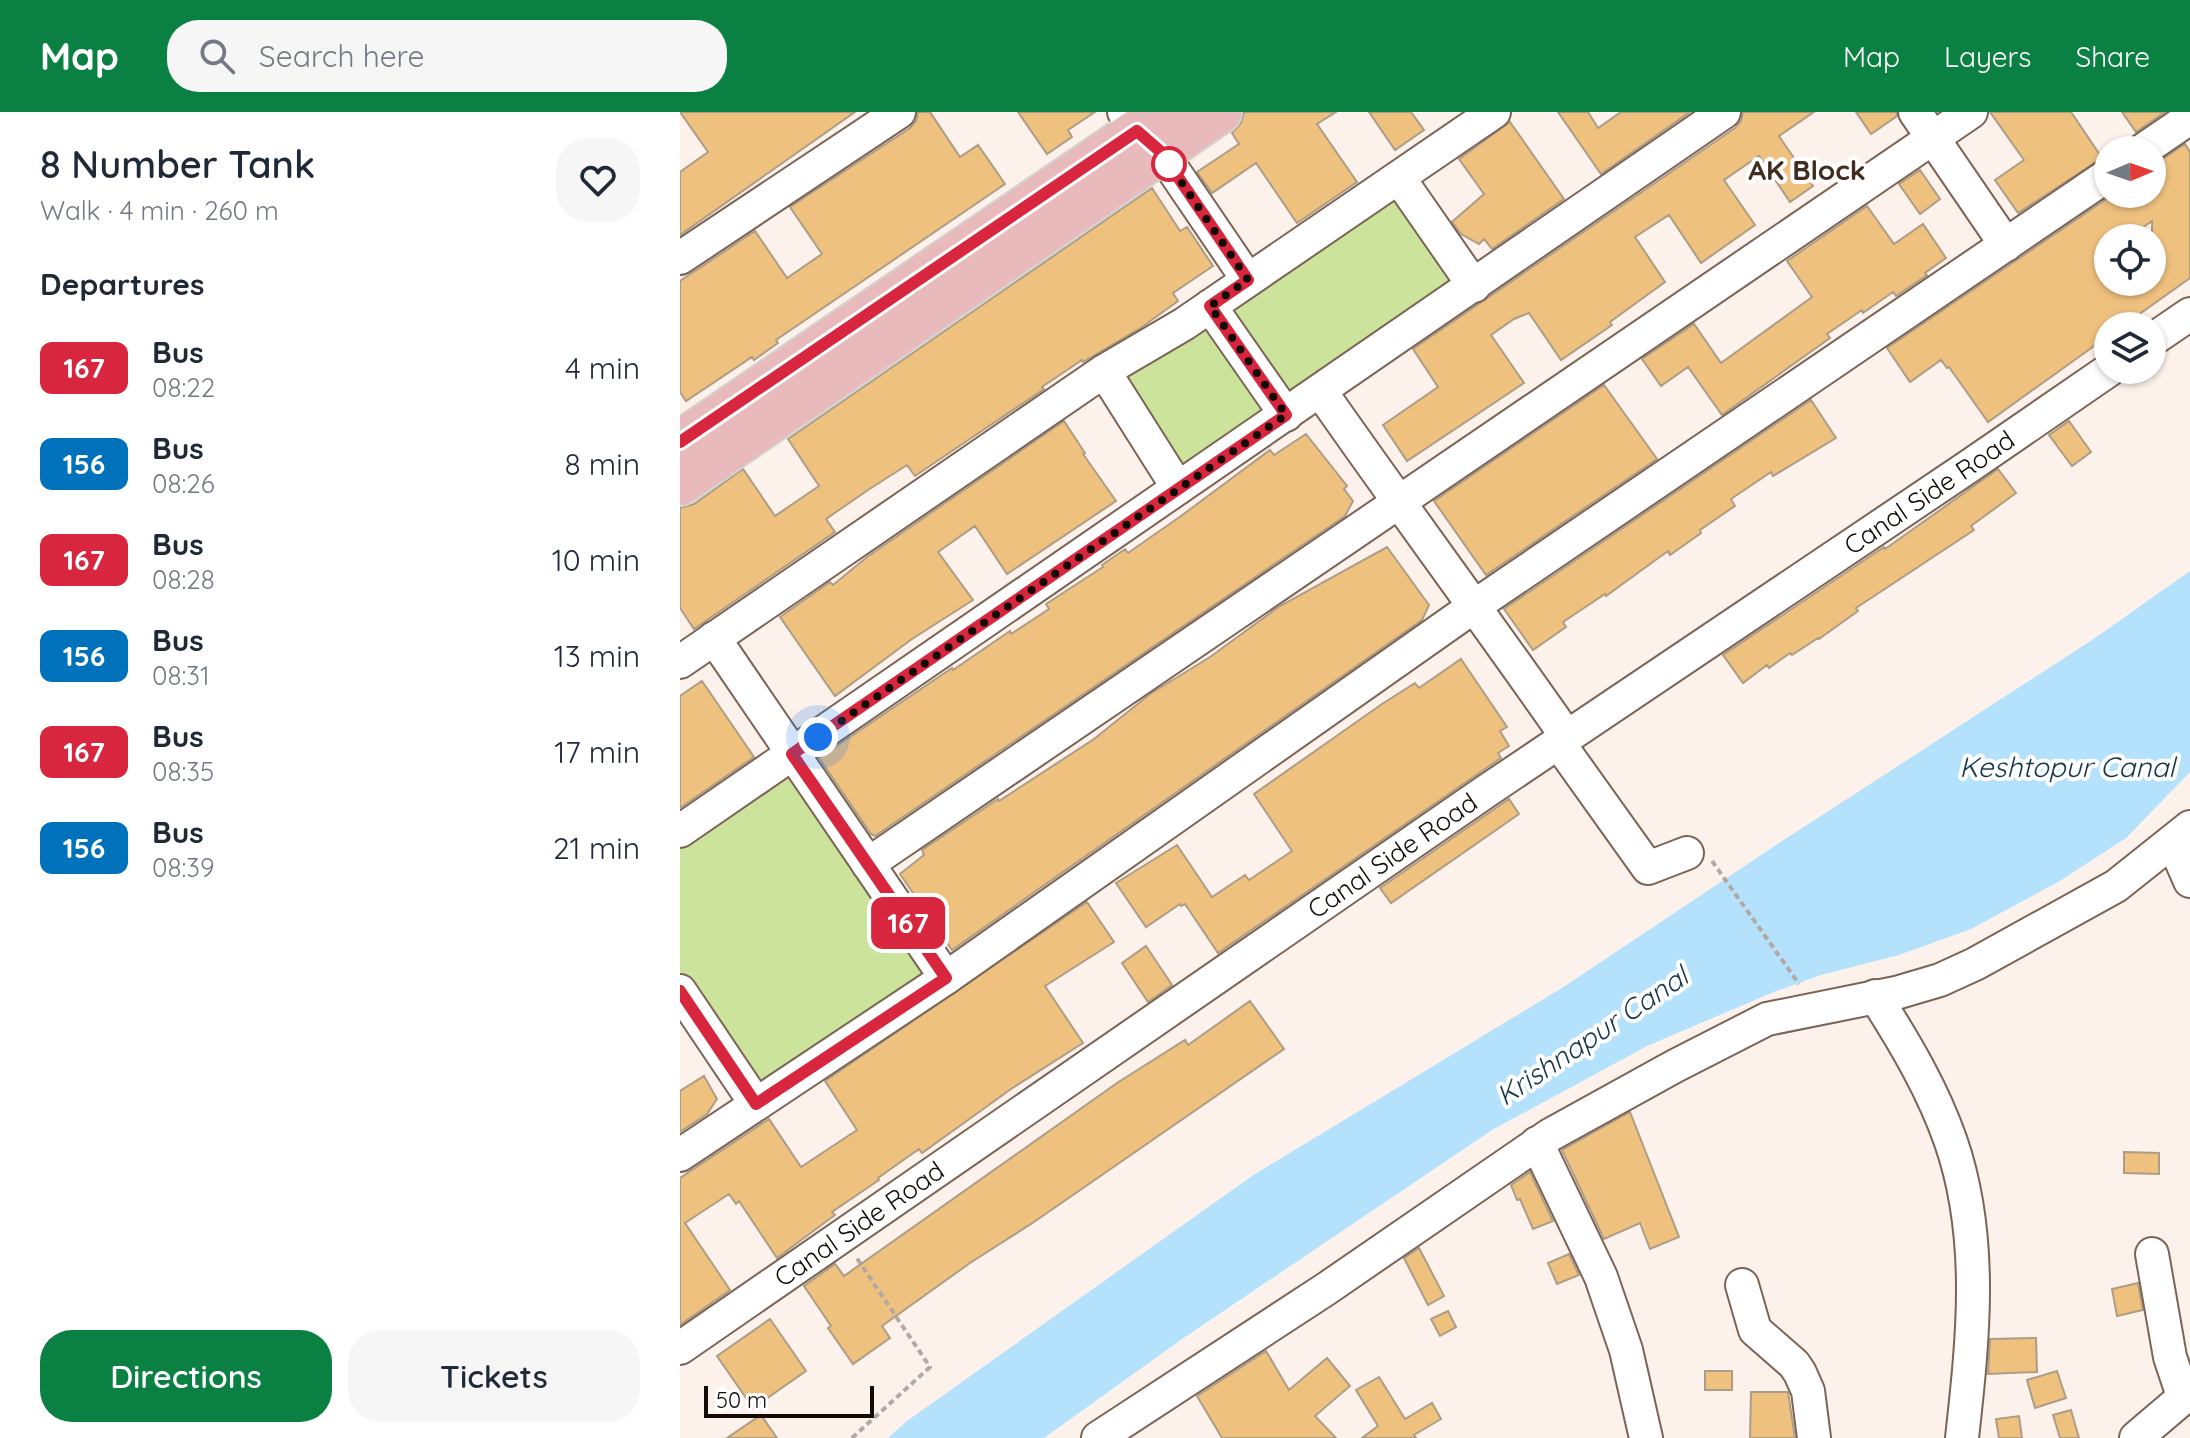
<!DOCTYPE html>
<meta charset="utf-8">
<style>
:root{--surface:#fff;--page:#f6f6f7;--text:#1f2937;--muted:#747a83;--accent:#0b8043}
body{margin:0;font-family:Quicksand,sans-serif;background:var(--page);color:var(--text);height:100vh;display:flex;flex-direction:column;font-size:30px;white-space:nowrap}
*{box-sizing:border-box;margin:0}
p{font-size:26px;color:var(--muted)}
.icon{flex:none;width:44px;height:44px;fill:none;stroke:currentColor;stroke-width:2;stroke-linecap:round;stroke-linejoin:round}
.map{position:relative;flex:1;overflow:hidden}
.side{display:flex;flex-direction:column;background:var(--surface);width:680px}
.side>*{flex:none}
.badge{padding:0 16px;border-radius:12px;font-size:28px;line-height:52px}
.needle{width:52px;rotate:88deg}
.controls{position:absolute;left:1414px;top:24px;display:grid;gap:16px}
.controls a{display:grid;place-items:center;width:72px;height:72px;border-radius:50%;background:var(--surface);box-shadow:0 2px 6px #0004;font-size:40px}
.scale{position:absolute;left:24px;bottom:20px;width:170px;box-sizing:border-box;padding-left:8px;border:4px solid #120a05;border-top:0;font-size:22px;line-height:28px;white-space:nowrap;color:#120a05;-webkit-text-stroke:6px #fff;paint-order:stroke}
.you{position:absolute;width:40px;height:40px;margin:-20px;border:6px solid #fff;border-radius:50%;background:#1a73e8;box-shadow:0 0 0 12px #1a73e833}
.map>.badge{position:absolute;translate:-50% -50%;box-shadow:0 0 0 4px #fff}
h2{padding:0 40px;font-size:30px;line-height:72px}
.round{display:grid;place-items:center;flex:none;width:84px;height:84px;border-radius:32px;background:var(--page)}
.overview{display:flex;align-items:center;justify-content:space-between;height:136px;padding:0 40px}
h1{font-size:38px;font-weight:600;line-height:60px}
.action{display:flex;gap:16px;margin-top:auto;padding:16px 40px}
.action a{flex:1;height:92px;border-radius:32px;background:var(--accent);color:#fff;font-size:32px;font-weight:600;line-height:92px;text-align:center}
.action a+a{background:var(--page);color:var(--text)}
ul{padding:0;list-style:none}
li{display:flex;align-items:center;gap:24px;height:96px;padding:0 40px}
li div{flex:1}
li b{display:block;font-size:30px}
li em{font-style:normal}
li .badge{min-width:88px;font-weight:700;text-align:center}
header{display:flex;align-items:center;gap:48px;box-sizing:border-box;height:112px;padding:0 40px;background:var(--accent);color:#fff}
header strong{font-size:38px}
nav{display:flex;gap:44px;margin-inline-start:auto;font-size:28px}
.search{width:560px;height:72px;background:var(--page);display:flex;align-items:center;gap:20px;box-sizing:border-box;padding:0 28px;border-radius:32px;color:var(--muted);font-size:30px}
main{display:flex;flex:1;min-height:0}
.map>svg:first-child{display:block}
</style>
<header>
<strong>Map</strong>
<div class="search"><svg class="icon" aria-label="search" viewBox="0 0 24 24"><circle cx="10" cy="10" r="6"/><path d="M15 15l6 6"/></svg>Search here</div>
<nav><a>Map</a><a>Layers</a><a>Share</a></nav>
</header>
<main>
<section class="side">
<div class="overview"><div><h1>8 Number Tank</h1><p>Walk · 4 min · 260 m</p></div><a class="round"><svg class="icon" aria-label="heart" viewBox="0 0 24 24"><path d="M12 20l-8-8c-3-5 5-10 8-4 3-6 11-1 8 4z"/></svg></a></div>
<h2>Departures</h2>
<ul>
<li><span class="badge" style="background:#d7263d;color:#fff">167</span><div><b>Bus</b><p>08:22</p></div><em>4 min</em></li>
<li><span class="badge" style="background:#0072bc;color:#fff">156</span><div><b>Bus</b><p>08:26</p></div><em>8 min</em></li>
<li><span class="badge" style="background:#d7263d;color:#fff">167</span><div><b>Bus</b><p>08:28</p></div><em>10 min</em></li>
<li><span class="badge" style="background:#0072bc;color:#fff">156</span><div><b>Bus</b><p>08:31</p></div><em>13 min</em></li>
<li><span class="badge" style="background:#d7263d;color:#fff">167</span><div><b>Bus</b><p>08:35</p></div><em>17 min</em></li>
<li><span class="badge" style="background:#0072bc;color:#fff">156</span><div><b>Bus</b><p>08:39</p></div><em>21 min</em></li>
</ul>
<div class="action"><a>Directions</a><a>Tickets</a></div>
</section>
<div class="map">
<svg width="1510" height="1326" viewBox="0 0 1510 1326">
<rect width="100%" height="100%" fill="#fcf2eb"/>
<!-- green -->
<path fill="#cce39b" d="M720 79 783 173 499 366 436 270Z
M110 653 254 863 76 981 0 865V727Z"/>
<!-- water -->
<path fill="#b4e1fb" d="M1510 459V660L1446 726 1378 770 1291 817 1219 843 1141 863 1094 880 967 934 812 1018 502 1227 364 1326H208L227 1309 572 1064 885 874 1090 737 1415 526Z"/>
<!-- building -->
<path fill="#efc17f" stroke="#ae9d86" stroke-width="2" fill-rule="evenodd" d="M0 0H175L0 123V60L28 40Z
M238 0H250L280 45 298 33 325 72 96 228 98 231 74 248 72 245 6 289 0 280V169L75 119 107 166 142 142 110 95 230 16 236 9Z
M338 0H415L388 18 392 25 367 42Z
M564 0H656L637 12 677 70 617 111 576 51 532 81 517 60 559 32 552 21 561 11Z
M689 0H731L744 18 715 38Z
M878 0H908L918 16 941 0H1010L921 62Z
M1063 0H1134L1099 24 1133 74 1110 90 1079 44 1044 68 1075 113 1021 151 989 103 955 125 985 170 930 210 932 213 881 248 849 201 834 207 811 223 844 271 727 349 703 313 758 275 733 237 1055 16 1061 9Z
M1176 0H1216L1217 4 1191 22Z
M1310 0H1391L1422 46 1338 101 1315 68 1344 48Z
M1442 0H1485L1456 20Z
M830 10 884 87 812 137 804 127 799 132 781 122 772 110 804 82 779 47Z
M1505 32 1510 40V166L1444 213 1428 214V224L1308 310 1269 255 1267 256 1261 248 1230 270 1207 236 1434 82H1472V54ZM1472 109V170H1428V126H1448Z
M1240 58 1260 87 1240 102 1219 72Z
M472 76 500 119 507 115 533 154 493 181 498 189 462 215 403 250 402 248 362 275 364 277 235 364 227 353 188 378 146 407 155 420 14 517 0 496V396L14 392 63 357 95 404 139 374 108 327Z
M1187 94 1214 132 1243 112 1266 146 1245 161 1247 163 1216 184 1213 180 1183 201 1182 198 1147 222 1150 226 1042 303 1008 255 981 274 962 247 1014 212 1041 251 1132 185 1107 149Z
M924 273 977 347 806 463 754 389Z
M1131 288 1156 326 1093 364 1091 360 1051 387 1055 394 1020 418 1021 421 990 443 988 439 926 484 925 482 883 510 886 515 853 538 824 497Z
M384 309 405 341 403 342 436 389 327 462 295 414 258 440 293 488 232 527 155 584 100 505 150 470 153 473 187 445Z
M1389 309 1411 340 1392 354 1369 323Z
M626 322 667 374 664 377 673 389 665 404 195 724 191 722 139 646 272 556 273 558 330 519 331 522 369 497 366 492 423 455 422 453 445 437 448 441 501 404 590 338 594 343Z
M1318 357 1336 381 1291 414 1294 418 1176 496 1178 499 1139 527 1138 526 1112 543 1110 541 1089 556 1087 553 1063 571 1043 543 1204 435 1205 437Z
M707 435 749 493 742 508 272 838 220 762 244 743 242 738 318 687 319 689 414 627 470 582 530 545 600 494Z
M781 547 827 615 820 619 829 634 818 641 821 646 538 841 505 792 501 794 500 792 466 815 436 771 497 733 532 785 565 763 569 768 612 739 574 682 702 592 735 571 739 576Z
M22 569 74 645 0 696V584Z
M829 687 839 702 711 791 700 776Z
M407 790 434 830 365 874 403 931 331 977 242 1041 239 1037 198 1066 199 1068 152 1100 155 1103 97 1146 59 1089 56 1092 49 1082 5 1111 50 1178 0 1213V1066L89 1007 121 1055 177 1018 145 969Z
M466 834 492 873 468 890 442 851Z
M570 889 604 937 354 1110 290 1151 202 1214 210 1226 173 1252 148 1216 151 1214 124 1174 155 1152 164 1164 437 971 505 928 508 933Z
M24 964 37 987 27 1002 0 1020V979Z
M950 1000 999 1125 970 1137 960 1111 924 1127 882 1038Z
M1444 1040 1479 1041V1062L1444 1061Z
M850 1060 873 1109 853 1117 840 1087 837 1088 831 1073Z
M739 1136 764 1184 748 1193 724 1146Z
M889 1142 899 1163 877 1172 868 1151Z
M1458 1171 1463 1198 1437 1204 1432 1177Z
M768 1199 776 1215 760 1224 751 1207Z
M90 1207 126 1259 73 1296 37 1244Z
M1356 1226 1357 1260 1308 1262 1310 1227Z
M586 1239 609 1278 647 1246 670 1274 635 1304 656 1326H542L517 1284Z
M1025 1259H1052V1278H1025Z
M1377 1259 1386 1286 1355 1296 1347 1268Z
M699 1265 725 1307 752 1291 761 1307 734 1323 736 1326H682L698 1314 676 1278Z
M1071 1280H1108L1115 1326H1070Z
M1391 1298 1399 1326H1380L1373 1303Z
M81 1303 97 1326H47Z
M1339 1304 1342 1326H1319L1316 1307Z"/>
<g fill="none" stroke-linecap="round" stroke-linejoin="round">
<defs>
<g id="minor">
<path d="M444 0 457 19 481 40 568 168"/>
<path d="M1235 0 1326 133"/>
<path d="M1463 38 1510 6"/>
<path d="M719 66 794 174"/>
<path d="M0 146 219 0"/>
<path d="M530 194 606 303"/>
<path d="M1472 228 1510 202"/>
<path d="M424 259 498 376"/>
<path d="M641 280C722 396 806 509 887 625"/>
<path d="M34 526 266 866"/>
<path d="M0 550 424 259 504 212 814 0"/>
<path d="M878 630 968 756 1007 741"/>
<path d="M0 719 1044 0"/>
<path d="M1493 730 1510 769"/>
<path d="M188 752 1291 0"/>
<path d="M0 879 76 992"/>
<path d="M1195 884C1225 931 1253 978 1271 1030 1304 1126 1293 1227 1282 1326"/>
<path d="M857 1031 921 1165 946 1238 966 1326"/>
<path d="M0 1043 266 866 796 493 1428 63"/>
<path d="M1472 1142 1490 1245 1503 1284"/>
<path d="M1062 1173 1075 1218 1114 1252 1120 1261 1128 1279 1134 1326"/>
<path id="s1" d="M0 1236 805 680 1288 355 1429 258"/>
<path d="M418 1326 646 1177 870 1023 995 954 1087 907 1216 881 1260 868 1295 852 1436 774 1510 715"/>
<path d="M1456 1326 1510 1280"/>
</g>
<path id="major" d="M0 330 484 0
M0 372 540 0"/>
</defs>
<!-- minor casing -->
<use href="#minor" stroke="#7b6455" stroke-width="36"/>
<!-- major casing -->
<use href="#major" stroke="#d4d3d2" stroke-width="46"/>
<!-- path -->
<path stroke="#b2a9a2" stroke-width="4" stroke-dasharray="6 4" stroke-linecap="butt" d="M1032 749 1119 872
M172 1326 250 1255 176 1145"/>
<!-- minor -->
<use href="#minor" stroke="#fff" stroke-width="32"/>
<!-- major -->
<use href="#major" stroke="#e9babc" stroke-width="42"/>
</g>
<g fill="none" stroke-linecap="round" stroke-linejoin="round">
<defs>
<path id="line" d="M0 330 457 19 481 40 568 168 530 194 606 303 112 642 266 866 76 992 0 879"/>
</defs>
<!-- line casing -->
<use href="#line" stroke="#fff" stroke-width="18"/>
<!-- line -->
<use href="#line" stroke="#d7263d" stroke-width="12"/>
<!-- walk -->
<path stroke="#120a05" stroke-width="8" stroke-dasharray="0 14.4" d="M138 625 606 303 530 194 568 168 489 52"/>
</g>
<!-- markers -->
<circle fill="#fff" stroke="#d7263d" stroke-width="4" cx="489" cy="52" r="16"/>
<g text-anchor="middle" stroke-width="8" stroke-linejoin="round" paint-order="stroke">
<!-- street labels -->
<g font-size="26" fill="#120a05" stroke="#fff">
<text dy="9" stroke="none"><textPath href="#s1" startOffset="1514">Canal Side Road</textPath></text>
<text dy="9" stroke="none"><textPath href="#s1" startOffset="866">Canal Side Road</textPath></text>
<text dy="9" stroke="none"><textPath href="#s1" startOffset="218">Canal Side Road</textPath></text>
</g>
<!-- neighbourhood labels -->
<g font-size="28" font-weight="bold" fill="#412d1f" stroke="#fff">
<text x="1127" y="68">AK Block</text>
</g>
<!-- water labels -->
<g font-size="28" font-style="italic" fill="#143849" stroke="#fff">
<text x="1387" y="665">Keshtopur Canal</text>
<text transform="translate(912 924) rotate(-34)" y="10">Krishnapur Canal</text>
</g>
</g>
</svg>
<div class="controls">
<a><svg class="needle" viewBox="-14 -14 28 28"><path d="M0-13l5 13h-10z" fill="#e53935"/><path d="M0 13l5-13h-10z" fill="#747a83"/></svg></a>
<a><svg class="icon" aria-label="locate" viewBox="0 0 24 24"><circle cx="12" cy="12" r="6"/><path d="M12 2v4M12 18v4M2 12h4M18 12h4"/></svg></a>
<a><svg class="icon" aria-label="layers" viewBox="0 0 24 24"><path d="M12 4l9 5-9 5-9-5zM3 14l9 5 9-5"/></svg></a>
</div>
<div class="scale">50 m</div>
<div class="you" style="left:138px;top:625px"></div>
<b class="badge" style="left:228px;top:811px;background:#d7263d;color:#fff">167</b>
</div>
</main>
